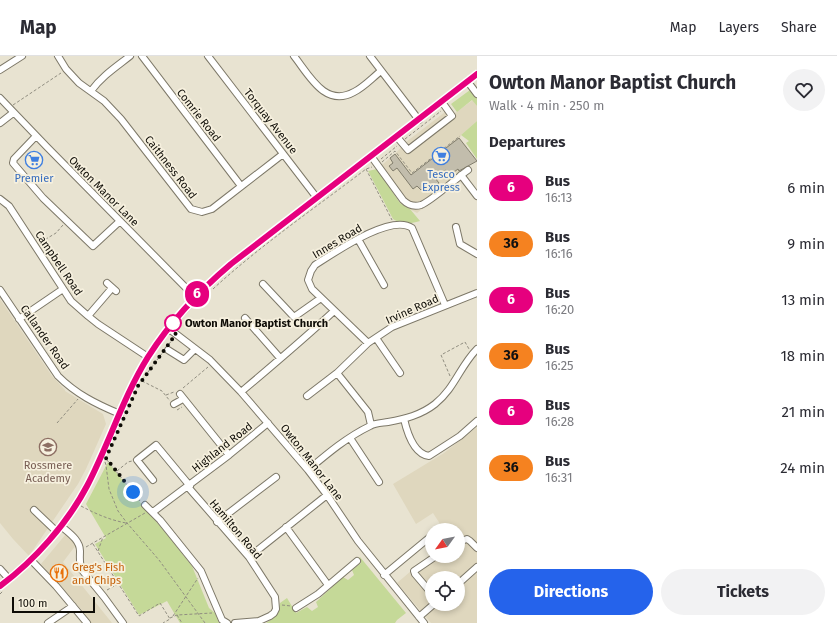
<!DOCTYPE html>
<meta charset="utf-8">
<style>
:root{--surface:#fff;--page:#f2f2f3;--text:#2b2b33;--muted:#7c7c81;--line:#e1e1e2;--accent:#2563eb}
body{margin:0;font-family:"Fira Sans",sans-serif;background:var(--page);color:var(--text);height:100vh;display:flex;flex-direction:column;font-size:15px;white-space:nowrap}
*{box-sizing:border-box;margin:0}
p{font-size:13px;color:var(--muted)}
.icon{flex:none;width:22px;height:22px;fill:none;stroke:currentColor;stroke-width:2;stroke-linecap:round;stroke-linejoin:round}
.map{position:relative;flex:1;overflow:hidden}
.panel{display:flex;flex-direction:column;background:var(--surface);width:360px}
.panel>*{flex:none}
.badge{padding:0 8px;border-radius:13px;font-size:14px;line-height:26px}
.needle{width:26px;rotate:237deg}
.fabs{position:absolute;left:425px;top:467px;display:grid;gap:8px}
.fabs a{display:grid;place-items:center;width:40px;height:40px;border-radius:50%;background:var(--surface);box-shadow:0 2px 6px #0003;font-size:20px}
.scale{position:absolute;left:12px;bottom:10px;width:83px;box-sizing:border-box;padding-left:4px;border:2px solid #0e0c06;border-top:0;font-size:11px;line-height:14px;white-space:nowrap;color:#0e0c06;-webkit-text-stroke:3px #f6f0de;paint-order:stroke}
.you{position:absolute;width:20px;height:20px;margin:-10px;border:3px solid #fff;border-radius:50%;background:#1a73e8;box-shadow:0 0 0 6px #1a73e833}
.map>.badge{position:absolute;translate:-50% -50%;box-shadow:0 0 0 2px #fff}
h2{padding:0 12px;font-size:15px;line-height:36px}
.round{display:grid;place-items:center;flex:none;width:42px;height:42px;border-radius:21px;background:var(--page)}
.head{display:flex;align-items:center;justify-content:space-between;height:68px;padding:0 12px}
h1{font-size:19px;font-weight:700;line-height:30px}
.cta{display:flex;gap:8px;margin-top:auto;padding:8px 12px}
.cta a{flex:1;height:46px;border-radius:24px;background:var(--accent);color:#fff;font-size:16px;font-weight:700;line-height:46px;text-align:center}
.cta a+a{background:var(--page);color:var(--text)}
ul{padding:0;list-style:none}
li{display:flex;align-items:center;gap:12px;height:56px;padding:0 12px}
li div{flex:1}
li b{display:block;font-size:15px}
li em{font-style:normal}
li .badge{min-width:44px;font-weight:700;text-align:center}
header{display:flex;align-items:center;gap:24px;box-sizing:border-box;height:56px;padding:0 20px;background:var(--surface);border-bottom:1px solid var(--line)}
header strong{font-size:19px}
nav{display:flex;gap:22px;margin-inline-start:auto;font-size:14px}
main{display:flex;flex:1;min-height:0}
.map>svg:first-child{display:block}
</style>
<header>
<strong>Map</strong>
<nav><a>Map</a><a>Layers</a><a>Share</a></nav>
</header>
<main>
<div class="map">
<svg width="477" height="567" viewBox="0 0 477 567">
<rect width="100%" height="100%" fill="#e8e3d1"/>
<!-- built -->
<path fill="#dfd7be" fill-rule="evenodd" d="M473 44 477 50V65L461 79 460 82 467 91 457 99 470 115 417 157 404 150 377 113 395 98 406 86 445 56 455 57Z
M0 243 52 320 65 334V335L103 358 106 368 86 413 78 428 29 500 13 483 0 467Z
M477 371V567H431L397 527 432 497V500H458V474H444L433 457 416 468 393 428 444 397ZM432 522H458V548H432Z
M66 478 76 489 63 506 112 567H91L81 553 41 508Z"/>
<!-- green -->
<path fill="#c5d998" d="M470 34 477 42V50L472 44 457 56 451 48Z
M477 65V103L466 87 469 85 461 79Z
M377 113 400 147 410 153 420 165C409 168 402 169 393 163L368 115Z
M108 406 151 460 161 471 192 510 209 552 215 557 219 567H180L167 545 139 559 95 488 106 482 86 448Z
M360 501 406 557 397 564 395 567H266C275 562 279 557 280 547L287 542 296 557 307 551 312 555 318 551 316 546 343 521 348 524 354 519 352 514 361 507 358 503Z"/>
<!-- building -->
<path fill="#c2bdac" stroke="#817d6c" d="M459 82 477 105 459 115 458 113 450 119 446 114 435 122 439 127 428 136 424 131 421 134 417 130 413 133 397 112 393 115 389 110 393 107 390 102 395 98 411 119Z"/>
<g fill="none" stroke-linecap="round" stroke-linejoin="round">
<defs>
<path id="minor" d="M58 0 66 13 79 27 104 45 121 63 191 153 202 156 212 153 283 98
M142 0 241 130
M208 0 317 142
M294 0C309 19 325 52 354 36 364 31 372 22 381 15
M370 0 419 64
M0 14 22 0
M468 26 477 38
M91 35C102 20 116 11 130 0
M0 42 47 91 195 241
M0 67 13 57
M36 80 14 103 13 107 43 142 93 190 120 165
M397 81 408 94 452 60 442 46
M371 100 403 144C408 149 414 151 421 149 430 146 458 121 468 114
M461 119 477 140
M0 143 9 150 71 245 88 260 98 268 148 301
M456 171 460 188 477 198
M358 183 384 229
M107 227 116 235
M263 228 294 261 321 242
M0 234 58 320C76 338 96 348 120 358
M88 260 112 232
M245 262 280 302
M19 263 63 233
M168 272 210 304 241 336 308 414 327 439 358 485 424 567
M376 282 400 317
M368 287 312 233 308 224 311 215 315 209C334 197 391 157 412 172L445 249
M168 294 184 304 195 293
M241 336C273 309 304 283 334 255
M180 338 229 399
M307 340 337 317
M174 348 183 343
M404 363C407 376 414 398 429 400L460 380 477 365
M371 369 368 356 337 317 368 287 392 271 477 237
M350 382 379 426
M308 414C327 398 347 381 370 370 375 367 382 367 388 366 405 363 421 359 435 348 455 332 460 310 477 293
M153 424 137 404 156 389 190 430
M188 431 249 501 275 541 276 553 274 557 270 560 259 565 235 567
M145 449 160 464 201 515 222 564 227 567
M34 454 56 475
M153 456 229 399 268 367
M217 466 276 421
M61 470C69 477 80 484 80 495 80 502 79 508 82 514L104 541 123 567
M286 471 328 529
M458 486 467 483 470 485 477 492
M249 501 327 439
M31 504 56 530 87 567
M0 513 9 523
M384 519 430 481
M458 528 477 511
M0 530C35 504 67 468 87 430 109 388 123 341 148 301 171 265 199 236 231 208L477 18
M432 538 415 518 414 515 436 500
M296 552 318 538 357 505
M419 561 434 548
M48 567 73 550"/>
</defs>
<!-- minor casing -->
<use href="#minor" stroke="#7d7868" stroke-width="8"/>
<!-- path -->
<path stroke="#908d80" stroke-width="1" stroke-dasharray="3 2" stroke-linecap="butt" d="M13 49 61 17
M405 83 441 55
M381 103 397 90
M382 106 395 95 412 117 460 80
M366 113 392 164
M41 186 56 177 63 169
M213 233C261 189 315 152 366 113L372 111
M178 273 181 267
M169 288 173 283
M450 320 441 299 465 286 469 293
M142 324 163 296
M142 325 162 335 170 345
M183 332 208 311
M166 339 174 336
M177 354 182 351
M57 367 78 343
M107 404 140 445
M105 406 106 409 109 433 118 455 127 467 159 504 205 567
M117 415 128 406 132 405
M81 450C96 458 110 464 126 467
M93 488 139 560 160 547 170 563 163 567
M86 491 145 457
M98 495 103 481
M107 534 118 528
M0 538 3 535
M282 549 291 550
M177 559 182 567
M173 560 198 522
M170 562 177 559 212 557"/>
<!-- minor -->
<use href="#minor" stroke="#fff" stroke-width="6"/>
</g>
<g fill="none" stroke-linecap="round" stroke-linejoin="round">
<defs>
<path id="line" d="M0 530C34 505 67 468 87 430 109 388 123 341 148 301 171 265 199 235 231 208L477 18"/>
</defs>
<!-- line casing -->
<use href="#line" stroke="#fff" stroke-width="9"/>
<!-- line -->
<use href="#line" stroke="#e6007e" stroke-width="6"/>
<!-- walk -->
<path stroke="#0e0c06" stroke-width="4" stroke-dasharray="0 7.2" d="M133 436 106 402 138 330 176 278 168 272 175 264 173 267"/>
</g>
<!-- icons -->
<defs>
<symbol id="supermarket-ring" viewBox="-11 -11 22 22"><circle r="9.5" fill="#f6f0de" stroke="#3f7fe0" stroke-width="1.5"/><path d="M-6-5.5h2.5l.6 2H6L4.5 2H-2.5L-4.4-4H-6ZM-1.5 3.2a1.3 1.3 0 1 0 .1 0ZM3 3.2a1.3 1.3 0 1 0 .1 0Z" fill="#3f7fe0"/></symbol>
<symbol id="school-ring" viewBox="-11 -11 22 22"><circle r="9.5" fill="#f6f0de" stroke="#8d6e63" stroke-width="1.5"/><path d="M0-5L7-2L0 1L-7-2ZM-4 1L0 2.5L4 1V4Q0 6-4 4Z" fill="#8d6e63"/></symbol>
<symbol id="restaurant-ring" viewBox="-11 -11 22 22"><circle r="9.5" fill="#f6f0de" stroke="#e8710a" stroke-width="1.5"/><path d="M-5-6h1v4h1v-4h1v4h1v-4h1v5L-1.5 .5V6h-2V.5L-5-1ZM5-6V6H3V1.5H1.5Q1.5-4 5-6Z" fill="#e8710a"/></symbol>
</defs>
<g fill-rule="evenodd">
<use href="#supermarket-ring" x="431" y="90" width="20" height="20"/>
<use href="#supermarket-ring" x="24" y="94" width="20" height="20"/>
<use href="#school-ring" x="38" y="381" width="20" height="20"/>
<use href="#restaurant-ring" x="49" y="507" width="20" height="20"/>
</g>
<!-- markers -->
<circle fill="#fff" stroke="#e6007e" stroke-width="2" cx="173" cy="267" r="8"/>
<g text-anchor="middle" stroke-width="3.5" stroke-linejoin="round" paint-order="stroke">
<!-- street labels -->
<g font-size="11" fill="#0e0c06" stroke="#f6f0de">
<text transform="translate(199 59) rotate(52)" y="4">Comrie Road</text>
<text transform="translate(271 65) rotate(52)" y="4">Torquay Avenue</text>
<text transform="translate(171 111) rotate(52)" y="4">Caithness Road</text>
<text transform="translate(104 135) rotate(45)" y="4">Owton Manor Lane</text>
<text transform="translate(337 185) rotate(-31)" y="4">Innes Road</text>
<text transform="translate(59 207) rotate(56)" y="4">Campbell Road</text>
<text transform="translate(412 253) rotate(-24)" y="4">Irvine Road</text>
<text transform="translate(45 281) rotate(55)" y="4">Callander Road</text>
<text transform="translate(222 391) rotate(-38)" y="4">Highland Road</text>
<text transform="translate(312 406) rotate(52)" y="4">Owton Manor Lane</text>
<text transform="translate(236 473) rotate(50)" y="4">Hamilton Road</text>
</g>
<!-- shop labels -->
<g font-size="11" fill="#366cbe" stroke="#f6f0de">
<text x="441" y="122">Tesco<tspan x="441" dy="13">Express</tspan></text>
<text x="34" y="126">Premier</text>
</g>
<!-- stop labels -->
<g font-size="11" font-weight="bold" fill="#0e0c06" stroke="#f6f0de" text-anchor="start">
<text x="185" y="271">Owton Manor Baptist Church</text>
</g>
<!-- education labels -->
<g font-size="11" fill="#785e54" stroke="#f6f0de">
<text x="48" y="413">Rossmere<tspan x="48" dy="13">Academy</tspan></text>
</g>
<!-- food labels -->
<g font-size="11" fill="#c56008" stroke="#f6f0de" text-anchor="start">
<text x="72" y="515">Greg's Fish<tspan x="72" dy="13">and Chips</tspan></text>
</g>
</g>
</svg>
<div class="fabs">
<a><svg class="needle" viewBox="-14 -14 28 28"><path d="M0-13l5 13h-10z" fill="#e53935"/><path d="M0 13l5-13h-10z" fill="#7c7c81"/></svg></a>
<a><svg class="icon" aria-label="locate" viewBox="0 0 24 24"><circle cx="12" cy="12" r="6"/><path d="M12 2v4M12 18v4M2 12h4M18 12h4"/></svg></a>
</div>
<div class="scale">100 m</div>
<div class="you" style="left:133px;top:436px"></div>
<b class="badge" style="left:197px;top:238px;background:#e6007e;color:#fff">6</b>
</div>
<section class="panel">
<div class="head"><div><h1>Owton Manor Baptist Church</h1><p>Walk · 4 min · 250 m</p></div><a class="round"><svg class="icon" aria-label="heart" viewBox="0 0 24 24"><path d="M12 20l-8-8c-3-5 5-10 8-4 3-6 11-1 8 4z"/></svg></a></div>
<h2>Departures</h2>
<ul>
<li><span class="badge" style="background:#e6007e;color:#fff">6</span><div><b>Bus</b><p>16:13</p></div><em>6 min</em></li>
<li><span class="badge" style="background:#f58220;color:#111">36</span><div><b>Bus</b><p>16:16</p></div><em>9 min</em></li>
<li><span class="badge" style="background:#e6007e;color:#fff">6</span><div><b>Bus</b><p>16:20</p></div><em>13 min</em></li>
<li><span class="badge" style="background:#f58220;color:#111">36</span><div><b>Bus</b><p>16:25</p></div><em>18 min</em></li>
<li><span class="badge" style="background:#e6007e;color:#fff">6</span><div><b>Bus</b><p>16:28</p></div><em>21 min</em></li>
<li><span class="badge" style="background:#f58220;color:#111">36</span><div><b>Bus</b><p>16:31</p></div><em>24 min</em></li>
</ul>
<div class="cta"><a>Directions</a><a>Tickets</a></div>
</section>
</main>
